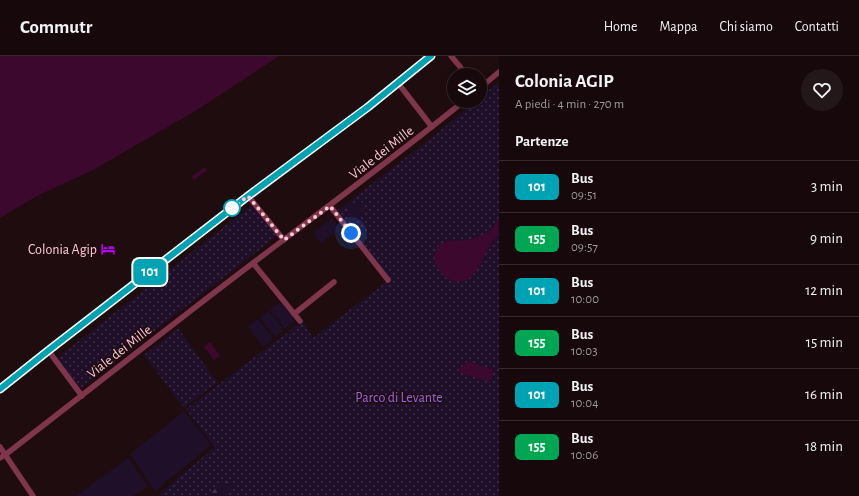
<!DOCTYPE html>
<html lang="it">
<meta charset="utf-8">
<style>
:root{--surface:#17090b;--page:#241719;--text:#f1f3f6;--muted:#9e9a9d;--line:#362a2c}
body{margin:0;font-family:"Alegreya Sans",sans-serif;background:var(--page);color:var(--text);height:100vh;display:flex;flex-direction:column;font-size:15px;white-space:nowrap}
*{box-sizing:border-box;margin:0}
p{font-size:13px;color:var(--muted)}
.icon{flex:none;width:22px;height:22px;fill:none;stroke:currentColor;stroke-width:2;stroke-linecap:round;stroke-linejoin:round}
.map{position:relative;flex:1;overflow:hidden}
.panel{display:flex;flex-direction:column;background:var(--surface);width:360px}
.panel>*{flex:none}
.badge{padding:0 8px;border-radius:6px;font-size:14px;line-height:26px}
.fabs{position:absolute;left:447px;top:12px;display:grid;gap:8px}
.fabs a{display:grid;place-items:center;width:40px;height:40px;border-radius:50%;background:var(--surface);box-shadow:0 2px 10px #0003,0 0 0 1px var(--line);font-size:20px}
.you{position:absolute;width:20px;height:20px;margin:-10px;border:3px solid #fff;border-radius:50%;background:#1a73e8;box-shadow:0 0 0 6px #1a73e833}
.map>.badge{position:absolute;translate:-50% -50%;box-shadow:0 0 0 2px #fff}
h2{padding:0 16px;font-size:15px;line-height:36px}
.round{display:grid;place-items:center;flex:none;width:42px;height:42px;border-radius:21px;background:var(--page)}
.overview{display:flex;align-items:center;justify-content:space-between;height:68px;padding:0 16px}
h1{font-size:19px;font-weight:600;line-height:30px}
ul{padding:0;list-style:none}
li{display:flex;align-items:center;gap:12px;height:52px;padding:0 16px;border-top:1px solid var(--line)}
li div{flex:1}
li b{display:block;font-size:15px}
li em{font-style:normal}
li .badge{min-width:44px;font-weight:700;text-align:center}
header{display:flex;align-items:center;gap:24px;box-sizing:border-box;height:56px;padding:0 20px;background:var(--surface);border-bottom:1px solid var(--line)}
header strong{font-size:19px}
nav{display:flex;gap:22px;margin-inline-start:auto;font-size:14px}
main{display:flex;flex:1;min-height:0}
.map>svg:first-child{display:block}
</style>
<header>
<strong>Commutr</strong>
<nav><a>Home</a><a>Mappa</a><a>Chi siamo</a><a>Contatti</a></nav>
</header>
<main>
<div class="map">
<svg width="499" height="440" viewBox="0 0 499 440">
<defs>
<pattern id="grass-dots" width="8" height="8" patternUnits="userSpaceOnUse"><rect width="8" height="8" fill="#1f0f29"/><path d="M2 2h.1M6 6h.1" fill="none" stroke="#413147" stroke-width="1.8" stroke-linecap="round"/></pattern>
<pattern id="forest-firs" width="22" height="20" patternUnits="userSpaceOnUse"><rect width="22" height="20" fill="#1f0f29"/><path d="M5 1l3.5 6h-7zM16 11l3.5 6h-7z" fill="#413147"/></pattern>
</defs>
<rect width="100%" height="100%" fill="#1f0c0f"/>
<!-- grass -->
<path fill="url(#grass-dots)" d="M499 26V440H162L159 438 215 391 186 353 303 265 313 282 390 223 338 154 435 79 476 45H480V42Z
M252 149 277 180 81 332 57 302Z
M178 272 217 326 184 352 144 299Z"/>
<!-- forest -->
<path fill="url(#forest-firs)" d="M229 425 231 426V430L227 440H210C213 432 222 428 229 425Z"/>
<!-- pitch -->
<path fill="#1f0f29" d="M377 143 379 145 356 163C352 163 347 156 347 152L349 150 342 151 341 150 353 147 356 145 359 144 362 146 363 152H365Z
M332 162 340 173 321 187 313 177Z
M280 246 295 265 285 273 270 254Z
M269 255 284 274 275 281 260 262Z
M258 263 273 283 263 291 248 270Z
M184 355 211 389 155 435 130 398Z
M128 402 148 430 133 440H76Z"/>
<!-- water -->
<path fill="#3c082d" d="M0 0H279L197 54 93 114 37 140 0 162Z
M205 111 207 114 194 124 192 120Z
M499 161V178C485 189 483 214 468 223 451 233 427 210 437 193 438 191 438 189 440 188 442 187 444 187 446 186 454 183 460 186 467 184 475 183 483 178 490 175 494 172 496 166 499 161Z
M210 286 220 300 214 304 204 291Z
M468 305C471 306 474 308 478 309 483 311 487 311 492 313 494 317 491 322 488 325H486L459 316 458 315 459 313Z"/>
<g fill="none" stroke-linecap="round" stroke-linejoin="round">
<!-- minor -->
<path stroke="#7f364d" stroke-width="5.5" d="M451 0 467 19
M398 27 432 71
M480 32 499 16
M248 140 284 184
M330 150 388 224
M253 207 300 265
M294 258 334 226
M49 294 53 301 82 340
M0 333 49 294 256 135 368 51 398 27 431 0
M0 391 33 440
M0 402 5 399C88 335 170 270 253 207 324 153 395 101 464 45"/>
</g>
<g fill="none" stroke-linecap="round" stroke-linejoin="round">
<defs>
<path id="line" d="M0 333 49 294 248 140 368 51 431 0"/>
</defs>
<!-- line casing -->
<use href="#line" stroke="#fff" stroke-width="9"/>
<!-- line -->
<use href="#line" stroke="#00a3b4" stroke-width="6"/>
<!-- walk -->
<path stroke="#ffcad7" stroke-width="4" stroke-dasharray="0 7.2" d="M232 152 227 157 248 140 284 184 330 150 351 177"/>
</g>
<!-- icons -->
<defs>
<symbol id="hotel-bare" viewBox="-9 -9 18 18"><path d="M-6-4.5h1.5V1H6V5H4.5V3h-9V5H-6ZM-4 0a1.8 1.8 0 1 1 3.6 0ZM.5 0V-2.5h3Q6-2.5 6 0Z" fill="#b800f5" stroke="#1f0c0f" stroke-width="2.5" paint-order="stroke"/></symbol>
</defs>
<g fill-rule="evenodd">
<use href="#hotel-bare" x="98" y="183" width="20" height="20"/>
</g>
<!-- markers -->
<circle fill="#fff" stroke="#00a3b4" stroke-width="2" cx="232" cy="152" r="8"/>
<g text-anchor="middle" stroke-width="3" stroke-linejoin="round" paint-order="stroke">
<!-- street labels -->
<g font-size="14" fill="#ffcad7" stroke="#1f0c0f">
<text transform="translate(381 96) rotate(-38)" y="5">Viale dei Mille</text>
<text transform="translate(119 295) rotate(-38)" y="5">Viale dei Mille</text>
</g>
<!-- poi labels -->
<g font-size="14" fill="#ffcad7" stroke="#1f0c0f" text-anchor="end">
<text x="97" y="198">Colonia Agip</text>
</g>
<!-- park labels -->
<g font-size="14" fill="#9866e3" stroke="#1f0c0f">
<text x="399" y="346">Parco di Levante</text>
</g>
</g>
</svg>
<div class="fabs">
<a><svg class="icon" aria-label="layers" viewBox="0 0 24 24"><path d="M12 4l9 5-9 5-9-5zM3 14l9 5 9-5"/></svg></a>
</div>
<div class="you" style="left:351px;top:177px"></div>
<b class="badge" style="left:150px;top:216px;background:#00a3b4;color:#fff">101</b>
</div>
<section class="panel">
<div class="overview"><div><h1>Colonia AGIP</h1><p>A piedi · 4 min · 270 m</p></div><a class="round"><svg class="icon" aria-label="heart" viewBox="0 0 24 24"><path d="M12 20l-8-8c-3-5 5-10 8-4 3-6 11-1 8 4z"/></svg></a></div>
<h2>Partenze</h2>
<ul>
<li><span class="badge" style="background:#00a3b4;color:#fff">101</span><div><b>Bus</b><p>09:51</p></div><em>3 min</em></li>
<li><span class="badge" style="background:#00a651;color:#fff">155</span><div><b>Bus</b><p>09:57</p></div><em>9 min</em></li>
<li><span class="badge" style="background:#00a3b4;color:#fff">101</span><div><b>Bus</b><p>10:00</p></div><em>12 min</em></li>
<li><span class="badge" style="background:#00a651;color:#fff">155</span><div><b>Bus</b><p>10:03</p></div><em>15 min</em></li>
<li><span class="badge" style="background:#00a3b4;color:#fff">101</span><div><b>Bus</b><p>10:04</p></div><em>16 min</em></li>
<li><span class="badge" style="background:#00a651;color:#fff">155</span><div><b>Bus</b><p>10:06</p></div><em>18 min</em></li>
</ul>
</section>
</main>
